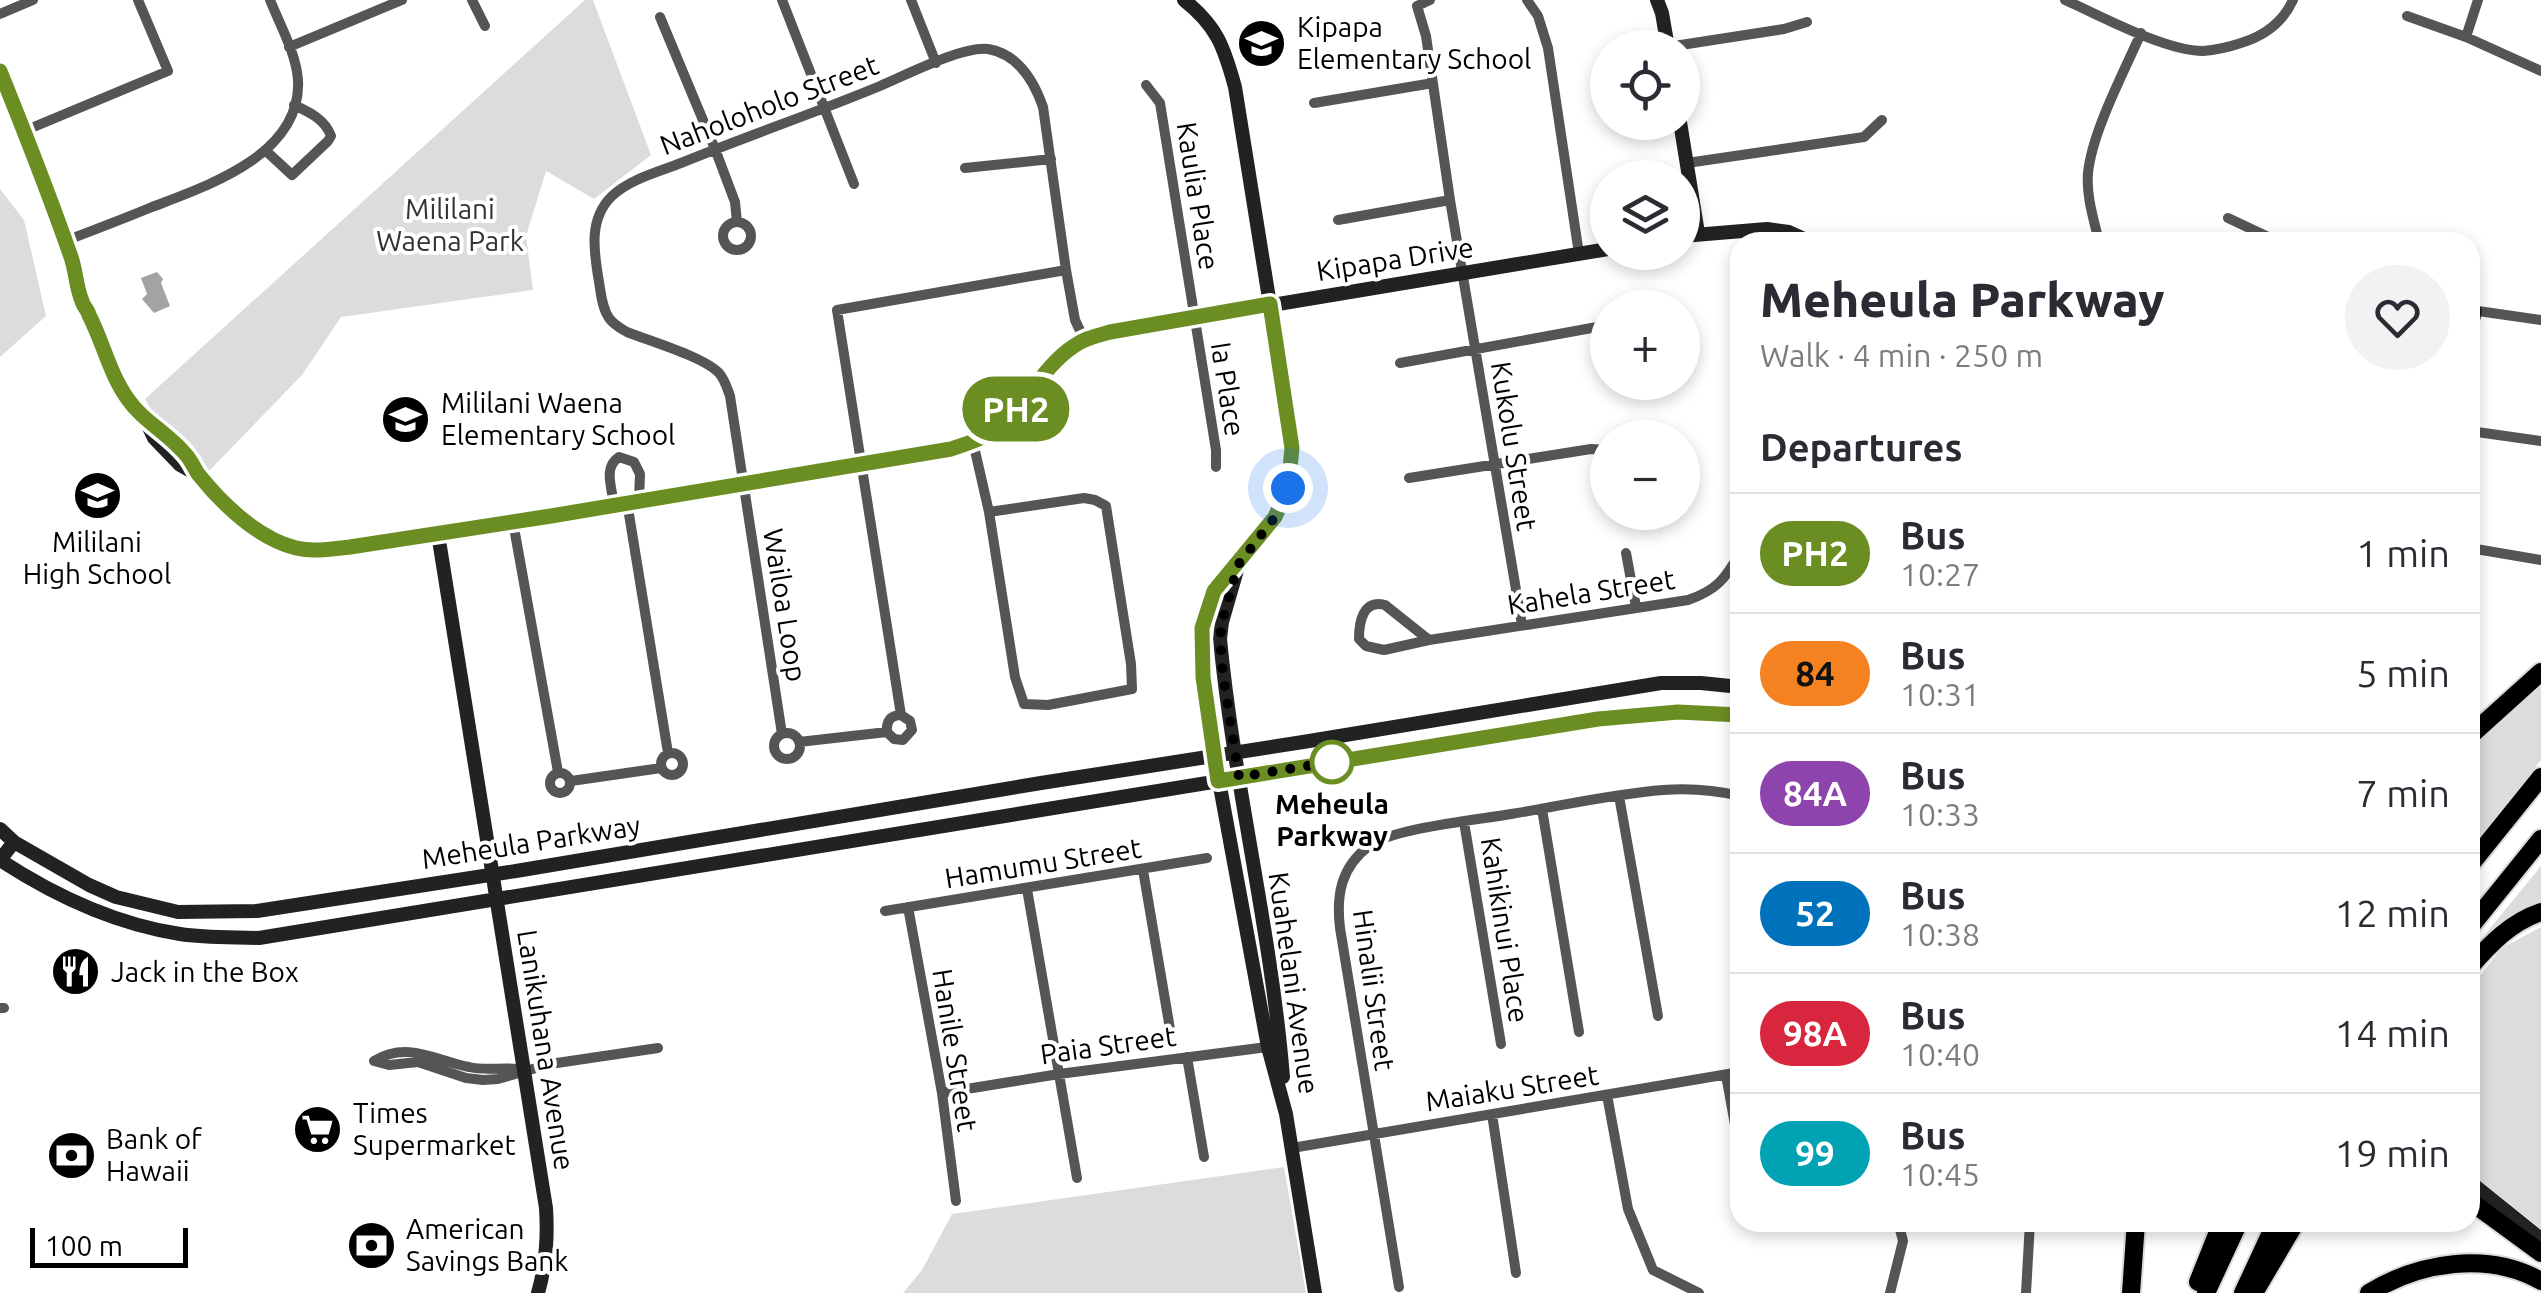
<!DOCTYPE html>
<meta charset="utf-8">
<style>
:root{--surface:#fff;--page:#f2f2f3;--text:#2b2b33;--muted:#7c7c81;--line:#e1e1e2}
body{margin:0;font-family:Ubuntu,sans-serif;background:var(--page);color:var(--text);height:100vh;display:flex;flex-direction:column;font-size:38px;white-space:nowrap}
*{box-sizing:border-box;margin:0}
p{font-size:32px;color:var(--muted)}
.icon{flex:none;width:55px;height:55px;fill:none;stroke:currentColor;stroke-width:2;stroke-linecap:round;stroke-linejoin:round}
.map{position:relative;flex:1;overflow:hidden}
.panel{position:absolute;left:1730px;top:232px;width:750px;height:1000px;display:flex;flex-direction:column;background:var(--surface);border-radius:30px;box-shadow:0 5px 15px #0003}
.panel>*{flex:none}
.badge{padding:0 20px;border-radius:32px;font-size:35px;line-height:65px}
.buttons{position:absolute;left:1590px;top:30px;display:grid;gap:20px}
.buttons a{display:grid;place-items:center;width:110px;height:110px;border-radius:50%;background:var(--surface);box-shadow:0 5px 15px #0003;font-size:50px}
.scale{position:absolute;left:30px;bottom:25px;width:158px;box-sizing:border-box;padding-left:10px;border:5px solid #000;border-top:0;font-size:28px;line-height:35px;white-space:nowrap;color:#000;-webkit-text-stroke:8px #fff;paint-order:stroke}
.you{position:absolute;width:50px;height:50px;margin:-25px;border:8px solid #fff;border-radius:50%;background:#1a73e8;box-shadow:0 0 0 15px #1a73e833}
.map>.badge{position:absolute;translate:-50% -50%;box-shadow:0 0 0 5px #fff}
h2{padding:0 30px;font-size:38px;line-height:90px}
.round{display:grid;place-items:center;flex:none;width:105px;height:105px;border-radius:52px;background:var(--page)}
.headline{display:flex;align-items:center;justify-content:space-between;height:170px;padding:0 30px}
h1{font-size:48px;font-weight:800;line-height:75px}
ul{padding:0;list-style:none}
li{display:flex;align-items:center;gap:30px;height:120px;padding:0 30px;border-top:2px solid var(--line)}
li div{flex:1}
li b{display:block;font-size:38px}
li em{font-style:normal}
li .badge{min-width:110px;font-weight:700;text-align:center}
.map>svg:first-child{display:block}
</style>
<div class="map">
<svg width="2541" height="1293" viewBox="0 0 2541 1293">
<rect width="100%" height="100%" fill="#fff"/>
<!-- green -->
<path fill="#dcdcdc" d="M585 0H593L651 155 594 199 546 171 526 236 533 290 341 317 302 375 209 471 152 412 145 399Z
M0 189 24 220 46 316 0 357Z
M2541 678V760L2470 848V744Z
M2541 866V904L2470 959V953Z
M2541 927V1229L2470 1173V988L2502 948Z
M1284 1167 1306 1293H903L922 1270 952 1214Z"/>
<!-- water -->
<path fill="#a3a3a3" d="M157 272 163 279 161 283 170 306 154 313 142 299 147 294 141 278Z"/>
<g fill="none" stroke-linecap="round" stroke-linejoin="round">
<defs>
<path id="highway" d="M2470 736 2541 672
M2470 865 2541 777
M2470 927 2541 839
M2470 967C2490 944 2511 922 2541 912
M2470 1201 2541 1253
M2198 1282 2222 1222
M2131 1293 2136 1222
M2206 1293 2239 1222
M2243 1293 2276 1222
M2254 1293 2296 1222
M2369 1293C2419 1262 2488 1251 2541 1281"/>
</defs>
<!-- highway casing -->
<use href="#highway" stroke="#dbdbdb" stroke-width="22"/>
<!-- street -->
<path stroke="#555" stroke-width="10" d="M472 0 485 26
M782 0 854 184
M911 0 936 63
M1430 0 1417 6 1426 36 1450 200 1522 625
M1527 0 1538 16 1548 48 1579 254
M2065 0C2101 16 2165 51 2203 51 2216 50 2229 47 2241 43 2264 36 2283 22 2293 0
M0 14 33 0
M2407 16 2466 37 2541 71
M660 17 715 149 735 202 737 222
M2466 37 2478 0
M289 47 402 0
M1668 47 1784 29 1807 22
M1146 85 1160 103 1216 450V467
M1314 103 1433 83
M24 131 168 71 138 0
M265 150 292 175 328 141 331 136C325 119 309 112 294 105
M1687 163 1864 137 1882 120
M965 168 1051 159
M2228 218 2279 242
M1338 220 1450 200
M723 236a14 14 0 1 1 28 0a14 14 0 1 1-28 0Z
M65 241C94 230 123 219 152 207 207 186 302 155 298 80 296 53 280 25 270 0
M2099 242C2094 220 2086 196 2088 173 2092 132 2124 72 2141 33
M2471 310 2541 320
M1400 363 1608 325
M2470 431 2541 441
M1636 438 1644 436 1650 438
M973 442 989 512
M1409 478 1591 449 1608 450
M1084 498 1095 500 1106 506 1131 664 1132 689 1048 705 1024 704 1015 677 989 512Z
M627 502 668 753
M614 505C612 488 603 467 619 457L634 462 640 474 639 500
M513 522 558 772
M2470 548 2541 560
M1626 553 1636 607
M1429 640 1385 605C1363 599 1359 622 1359 639L1366 646 1384 650 1429 640 1688 600C1717 590 1725 579 1740 553
M901 715 837 310 1066 270
M774 746a13 13 0 1 1 26 0a13 13 0 1 1-26 0Z
M782 734 730 396C727 388 725 380 719 373 704 357 650 341 627 332 620 328 614 325 609 318 602 308 601 294 599 282 594 252 588 219 612 196 630 179 658 172 681 163 747 136 815 113 880 86 906 75 962 46 988 49 1018 54 1034 81 1043 107L1066 270 1075 320 1084 339
M799 742 887 732 894 739 903 740 912 730 910 721 901 715C890 715 886 722 887 732
M661 764a11 11 0 1 1 22 0a11 11 0 1 1-22 0Z
M550 783a10 10 0 1 1 20 0a10 10 0 1 1-20 0Z
M571 781 661 768
M1619 796 1658 1016
M1542 809 1579 1032
M1464 822 1501 1044
M1143 870 1170 1029
M1027 889 1077 1178
M908 907 942 1093 956 1201
M885 911 1207 858
M0 1008H4
M1187 1057 1204 1157
M374 1061 389 1065 418 1062 466 1078 483 1080 498 1079 550 1064 658 1048
M374 1061C407 1041 435 1060 469 1067 485 1071 502 1067 518 1069
M1726 1075 1740 1152
M942 1093 1059 1074 1275 1046
M1607 1095 1628 1209 1653 1270 1699 1293
M1492 1114 1516 1273
M1292 1148 1740 1072
M1399 1287 1340 928C1336 895 1341 867 1369 846 1394 828 1477 820 1511 814 1561 806 1612 794 1663 790 1689 788 1715 790 1740 796
M1890 1293 1903 1241 1898 1222
M2026 1293 2030 1222"/>
<!-- secondary -->
<path stroke="#222" stroke-width="14" d="M1184 0C1217 26 1224 47 1235 87L1293 448 1289 488 1275 517 1214 591 1202 628 1201 650 1219 781 1268 1047 1286 1114 1315 1293
M1657 0 1662 13 1668 48
M0 71 65 241 77 274 82 303 89 313 108 363 127 399 145 419 154 438 180 465 198 475
M1680 122 1698 233
M1682 236 1767 229 1789 232 1811 242
M2470 334 2475 311
M145 419C170 435 181 451 198 474 206 484 216 492 225 501 266 543 291 553 349 547L951 449C963 445 976 441 987 435 1023 413 1039 369 1074 346 1085 338 1097 336 1110 332 1276 304 1442 277 1608 249
M438 534 546 1208C548 1238 546 1265 538 1293
M1237 570 1222 622 1220 639C1234 786 1271 929 1283 1077
M0 829 14 842 89 885 116 897 178 912 257 911 516 871 1041 783 1303 742 1661 683H1701L1740 687
M14 842 0 860C55 896 115 924 180 934 206 938 233 937 259 938L1598 719 1678 712 1740 715
M2470 1182 2541 1239"/>
<!-- highway -->
<use href="#highway" stroke="#000" stroke-width="18"/>
</g>
<g fill="none" stroke-linecap="round" stroke-linejoin="round">
<defs>
<path id="line" d="M0 71C25 133 49 194 71 257 76 271 76 287 82 301 83 306 88 310 89 315 103 342 109 372 127 398 143 422 169 433 187 456 192 462 195 470 199 475 223 505 259 539 296 548 313 552 332 549 350 547L551 516 951 449C963 445 976 441 987 435 1023 413 1039 369 1074 346 1085 338 1097 336 1110 332L1270 304 1292 448 1288 488 1275 517 1214 591 1202 628 1203 677 1218 781 1598 719 1678 712 1740 715"/>
</defs>
<!-- line casing -->
<use href="#line" stroke="#fff" stroke-width="22"/>
<!-- line -->
<use href="#line" stroke="#6b8e23" stroke-width="15"/>
<!-- walk -->
<path stroke="#000" stroke-width="10" stroke-dasharray="0 18" d="M1288 488 1275 517 1238 565 1222 622 1220 639 1223 675 1239 777 1332 762"/>
</g>
<!-- icons -->
<defs>
<symbol id="school-disc" viewBox="-11 -11 22 22"><circle r="9.5" fill="#000" stroke="#fff"/><path d="M0-5L7-2L0 1L-7-2ZM-4 1L0 2.5L4 1V4Q0 6-4 4Z" fill="#fff"/></symbol>
<symbol id="restaurant-disc" viewBox="-11 -11 22 22"><circle r="9.5" fill="#000" stroke="#fff"/><path d="M-5-6h1v4h1v-4h1v4h1v-4h1v5L-1.5 .5V6h-2V.5L-5-1ZM5-6V6H3V1.5H1.5Q1.5-4 5-6Z" fill="#fff"/></symbol>
<symbol id="supermarket-disc" viewBox="-11 -11 22 22"><circle r="9.5" fill="#000" stroke="#fff"/><path d="M-6-5.5h2.5l.6 2H6L4.5 2H-2.5L-4.4-4H-6ZM-1.5 3.2a1.3 1.3 0 1 0 .1 0ZM3 3.2a1.3 1.3 0 1 0 .1 0Z" fill="#fff"/></symbol>
<symbol id="bank-disc" viewBox="-11 -11 22 22"><circle r="9.5" fill="#000" stroke="#fff"/><path d="M-6-4H6V4H-6ZM0-2.3a2.3 2.3 0 1 0 0 4.6a2.3 2.3 0 1 0 0-4.6Z" fill="#fff"/></symbol>
</defs>
<g fill-rule="evenodd">
<use href="#school-disc" x="1234" y="16" width="55" height="55"/>
<use href="#school-disc" x="378" y="392" width="55" height="55"/>
<use href="#school-disc" x="70" y="468" width="55" height="55"/>
<use href="#restaurant-disc" x="48" y="944" width="55" height="55"/>
<use href="#supermarket-disc" x="290" y="1102" width="55" height="55"/>
<use href="#bank-disc" x="44" y="1128" width="55" height="55"/>
<use href="#bank-disc" x="344" y="1218" width="55" height="55"/>
</g>
<!-- markers -->
<circle fill="#fff" stroke="#6b8e23" stroke-width="5" cx="1332" cy="762" r="20"/>
<g text-anchor="middle" stroke-width="8" stroke-linejoin="round" paint-order="stroke">
<!-- poi labels -->
<g font-size="28" fill="#000" stroke="#fff" text-anchor="start">
<text x="1297" y="37">Kipapa<tspan x="1297" dy="32">Elementary School</tspan></text>
<text x="441" y="413">Mililani Waena<tspan x="441" dy="32">Elementary School</tspan></text>
<text x="97" y="552" text-anchor="middle">Mililani<tspan x="97" dy="32">High School</tspan></text>
<text x="111" y="982">Jack in the Box</text>
<text x="353" y="1123">Times<tspan x="353" dy="32">Supermarket</tspan></text>
<text x="106" y="1149">Bank of<tspan x="106" dy="32">Hawaii</tspan></text>
<text x="406" y="1239">American<tspan x="406" dy="32">Savings Bank</tspan></text>
</g>
<!-- street labels -->
<g font-size="28" fill="#000" stroke="#fff">
<text transform="translate(769 105) rotate(-21)" y="10">Naholoholo Street</text>
<text transform="translate(1198 196) rotate(81)" y="10">Kaulia Place</text>
<text transform="translate(1395 259) rotate(-9)" y="10">Kipapa Drive</text>
<text transform="translate(1228 389) rotate(81)" y="10">Ia Place</text>
<text transform="translate(1514 446) rotate(81)" y="10">Kukolu Street</text>
<text transform="translate(1591 592) rotate(-9)" y="10">Kahela Street</text>
<text transform="translate(785 605) rotate(81)" y="10">Wailoa Loop</text>
<text transform="translate(531 842) rotate(-9)" y="10">Meheula Parkway</text>
<text transform="translate(1043 863) rotate(-9)" y="10">Hamumu Street</text>
<text transform="translate(1505 930) rotate(81)" y="10">Kahikinui Place</text>
<text transform="translate(1294 983) rotate(82)" y="10">Kuahelani Avenue</text>
<text transform="translate(1374 990) rotate(82)" y="10">Hinalii Street</text>
<text transform="translate(1108 1045) rotate(-8)" y="10">Paia Street</text>
<text transform="translate(546 1050) rotate(81)" y="10">Lanikuhana Avenue</text>
<text transform="translate(955 1050) rotate(81)" y="10">Hanile Street</text>
<text transform="translate(1512 1088) rotate(-9)" y="10">Maiaku Street</text>
</g>
<!-- park labels -->
<g font-size="28" fill="#333" stroke="#fff">
<text x="450" y="219">Mililani<tspan x="450" dy="32">Waena Park</tspan></text>
</g>
<!-- stop labels -->
<g font-size="28" font-weight="bold" fill="#000" stroke="#fff">
<text x="1332" y="814">Meheula<tspan x="1332" dy="32">Parkway</tspan></text>
</g>
</g>
</svg>
<div class="buttons">
<a><svg class="icon" aria-label="locate" viewBox="0 0 24 24"><circle cx="12" cy="12" r="6"/><path d="M12 2v4M12 18v4M2 12h4M18 12h4"/></svg></a>
<a><svg class="icon" aria-label="layers" viewBox="0 0 24 24"><path d="M12 4l9 5-9 5-9-5zM3 14l9 5 9-5"/></svg></a>
<a>+</a>
<a>−</a>
</div>
<div class="scale">100 m</div>
<div class="you" style="left:1288px;top:488px"></div>
<b class="badge" style="left:1016px;top:409px;background:#6b8e23;color:#fff">PH2</b>
<section class="panel">
<div class="headline"><div><h1>Meheula Parkway</h1><p>Walk · 4 min · 250 m</p></div><a class="round"><svg class="icon" aria-label="heart" viewBox="0 0 24 24"><path d="M12 20l-8-8c-3-5 5-10 8-4 3-6 11-1 8 4z"/></svg></a></div>
<h2>Departures</h2>
<ul>
<li><span class="badge" style="background:#6b8e23;color:#fff">PH2</span><div><b>Bus</b><p>10:27</p></div><em>1 min</em></li>
<li><span class="badge" style="background:#f58220;color:#111">84</span><div><b>Bus</b><p>10:31</p></div><em>5 min</em></li>
<li><span class="badge" style="background:#8e44ad;color:#fff">84A</span><div><b>Bus</b><p>10:33</p></div><em>7 min</em></li>
<li><span class="badge" style="background:#0072bc;color:#fff">52</span><div><b>Bus</b><p>10:38</p></div><em>12 min</em></li>
<li><span class="badge" style="background:#d7263d;color:#fff">98A</span><div><b>Bus</b><p>10:40</p></div><em>14 min</em></li>
<li><span class="badge" style="background:#00a3b4;color:#fff">99</span><div><b>Bus</b><p>10:45</p></div><em>19 min</em></li>
</ul>
</section>
</div>
